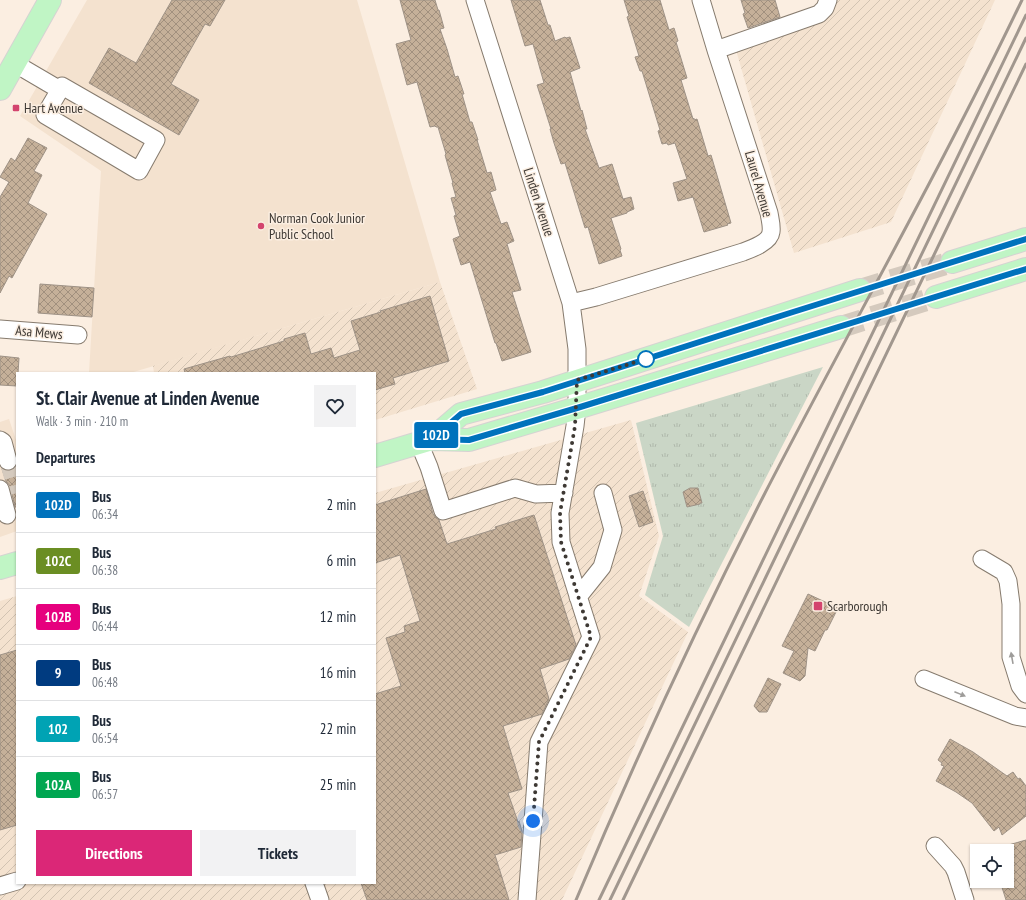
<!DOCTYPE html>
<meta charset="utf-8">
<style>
:root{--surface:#fff;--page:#f2f2f3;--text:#1f2937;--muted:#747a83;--line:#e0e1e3;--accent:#db2777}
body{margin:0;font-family:"PT Sans Narrow",sans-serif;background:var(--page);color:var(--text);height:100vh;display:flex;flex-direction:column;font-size:15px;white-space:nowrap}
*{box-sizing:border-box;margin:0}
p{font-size:13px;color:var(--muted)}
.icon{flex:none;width:22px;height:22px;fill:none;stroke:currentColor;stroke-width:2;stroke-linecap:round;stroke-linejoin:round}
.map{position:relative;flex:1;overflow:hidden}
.sheet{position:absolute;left:16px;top:372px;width:360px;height:512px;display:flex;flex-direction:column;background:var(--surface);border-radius:0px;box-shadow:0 1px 3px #0004}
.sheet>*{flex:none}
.badge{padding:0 8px;border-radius:3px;font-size:14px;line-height:26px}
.buttons{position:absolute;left:970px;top:844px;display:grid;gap:8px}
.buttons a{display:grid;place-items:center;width:44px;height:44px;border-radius:0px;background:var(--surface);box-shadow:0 1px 3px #0004;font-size:20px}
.you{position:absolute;width:20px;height:20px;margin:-10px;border:3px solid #fff;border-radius:50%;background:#1a73e8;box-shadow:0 0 0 6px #1a73e833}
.map>.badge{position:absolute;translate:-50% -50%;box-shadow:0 0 0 2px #fff}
h2{padding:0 20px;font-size:15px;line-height:36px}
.round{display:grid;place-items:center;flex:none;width:42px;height:42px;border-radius:0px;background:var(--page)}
.head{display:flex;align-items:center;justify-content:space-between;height:68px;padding:0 20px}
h1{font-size:19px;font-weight:700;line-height:30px}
.primary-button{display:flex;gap:8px;margin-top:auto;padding:8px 20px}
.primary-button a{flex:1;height:46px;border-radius:0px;background:var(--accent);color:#fff;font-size:16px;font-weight:700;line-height:46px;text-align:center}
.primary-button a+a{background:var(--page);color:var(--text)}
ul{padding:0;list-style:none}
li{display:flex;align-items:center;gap:12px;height:56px;padding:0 20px;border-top:1px solid var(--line)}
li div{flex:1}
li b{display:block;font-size:15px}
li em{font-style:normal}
li .badge{min-width:44px;font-weight:700;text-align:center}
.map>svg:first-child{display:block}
</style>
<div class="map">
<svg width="1026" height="900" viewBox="0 0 1026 900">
<defs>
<pattern id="industrial-furrows" width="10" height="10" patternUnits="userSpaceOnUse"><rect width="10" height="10" fill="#f4e2cf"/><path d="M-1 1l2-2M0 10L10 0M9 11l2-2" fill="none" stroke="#d2c3b2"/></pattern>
<pattern id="grass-tufts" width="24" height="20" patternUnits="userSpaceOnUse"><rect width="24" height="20" fill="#cad6c6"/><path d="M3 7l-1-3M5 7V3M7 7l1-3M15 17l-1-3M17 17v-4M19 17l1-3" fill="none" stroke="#afb8ab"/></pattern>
<pattern id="building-cross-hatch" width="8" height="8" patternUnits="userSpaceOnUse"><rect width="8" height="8" fill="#c5b099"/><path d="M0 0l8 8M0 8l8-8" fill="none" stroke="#a1907e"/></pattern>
</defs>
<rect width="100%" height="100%" fill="#fbeee1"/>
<!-- built -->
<path fill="#f4e2cf" d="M87 0H357L440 282 130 373H89L101 171 20 116Z
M9 419 17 443V531L0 537V422Z"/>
<!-- industrial -->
<path fill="url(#industrial-furrows)" d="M821 0H995L891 222 794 253 736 50 827 20Z
M440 282 477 389 375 420V373H154L153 366Z
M631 420 659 536 639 596 688 632 562 900H0V601L17 596V883H375V493Z"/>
<!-- grass -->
<path fill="url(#grass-tufts)" d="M823 367 689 627 645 595 663 536 636 423Z"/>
<!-- building -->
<path fill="url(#building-cross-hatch)" stroke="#9e9286" d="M172 0H225L210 26 205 24 171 84 199 100 179 135 89 83 109 48 136 63Z
M400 0H435L438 10H439L444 28 440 29 447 49 455 77 458 76 464 94H462L470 122H472L478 140H477L487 173 491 172 496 190 490 192 501 224 507 222 514 241 507 244 521 290 512 292 531 352 502 361 496 343H495L470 262 461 265 453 239 460 236 454 216 456 215 451 198 456 197 452 183H453L445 155 446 154 438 127H436L435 126 430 127 417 82 407 85 396 44 411 40Z
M511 0H540L548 25H550L555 41 565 37 566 38 570 37 580 68 570 72 581 111 582 110 587 129H585L599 168 612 164 623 199 631 197 634 209 627 212V213L611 218 621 249 620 250 622 256 599 264 588 227 585 228 565 163 561 164 554 143 550 129H551L537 85 544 83 533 44 525 46Z
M624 0H660L669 30 674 28 678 41 676 42 687 78 681 80 693 119 694 118V120L697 119 708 156 711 155 731 223 727 224 728 225 704 232 693 197 678 201 673 183 687 179 675 143 668 145 667 143 662 144 658 131 660 130 642 71H640L635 57 639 56 627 17 629 16Z
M741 0H775L780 17 748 28 743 14 745 13Z
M28 138 47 148 34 171 42 175 28 203 47 214 12 278 9 276 0 293V197L9 182 0 177 11 158 15 161Z
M40 284 94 288 92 317 38 313Z
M430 296 449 361 393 378 395 384 375 390V373H185L184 369 230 356 231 357 284 341V339L305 333 311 354 331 348 334 358 360 350 351 321 381 312 380 311Z
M0 356 19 358 18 373H17V386L0 385Z
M17 465V507H15L10 486 6 481 2 469 6 471H11L15 468Z
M690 488H698L702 503H700V504L687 507 683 492Z
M426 489 433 514 436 518 439 520 447 544 496 529 495 527 534 515 576 645 569 659 540 669 549 699 542 714 503 726 522 789 508 793 518 822 519 821 522 831 521 847 495 855 509 900H367L361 883H375V694L401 686 386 638 405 632 404 626 420 621 400 555 375 563V505Z
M643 491 653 522 639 527 629 496Z
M808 594 838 608 827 630H825L815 651 808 648 805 676 800 681 783 673 794 651 782 646Z
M17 650V825L0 830V655Z
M768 678 781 684 767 712H759L754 706Z
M950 739 973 752 1007 776 1013 772 1018 779 1020 778 1026 786V816L1002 835 999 827 994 831 972 803 956 792 936 781 944 766 941 765 942 763 938 760Z
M1026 840V900H1006L1000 881H1007V851L1005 846Z"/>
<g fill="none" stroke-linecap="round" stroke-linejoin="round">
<!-- minor-tunnel -->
<path stroke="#d5cabe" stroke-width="17" stroke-dasharray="17 8" stroke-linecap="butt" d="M8 461 17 493"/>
<!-- major-tunnel -->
<path stroke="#d5cabe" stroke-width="22" stroke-dasharray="22 11" stroke-linecap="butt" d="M860 290 952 262
M841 327 936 297"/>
<defs>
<path id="minor" d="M475 0 571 303 577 349V408L575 426 560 513 561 542 591 637 539 742 527 900
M716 50 819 14 825 8 828 0
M14 63 60 90
M62 86 156 140 139 171 45 115Z
M571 303 596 297 743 252C751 249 770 242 771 232 772 226 770 219 769 213L716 50 701 0
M0 329 78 335
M0 440 3 442 8 461
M419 443 429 467 443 511 515 488 536 494 564 493
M0 489 7 515
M982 559 1004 572 1008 581 1011 604V657L1020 686 1026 694
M578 597 602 567 613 530 603 493
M924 679 1015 716 1026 718
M935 846 953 866 956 872 965 900
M314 883 320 900
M0 886 17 881"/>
<path id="major" d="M0 89 50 0
M952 262 1026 239
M936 297 1026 269
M432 439 461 414 543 392 860 290
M375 456 432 439 469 440 577 408 841 327
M0 568 17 563"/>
</defs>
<!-- minor casing -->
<use href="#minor" stroke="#867b6e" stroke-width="19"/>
<!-- major casing -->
<use href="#major" stroke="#d5d3d2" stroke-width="24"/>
<!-- minor -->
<use href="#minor" stroke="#fff" stroke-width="17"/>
<!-- major -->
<use href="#major" stroke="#c0f5c5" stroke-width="22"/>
<!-- rail -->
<path stroke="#a1978e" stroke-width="3" d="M576 900C634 762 697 626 765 493 850 328 942 167 1022 0
M599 900 1026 15
M610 900 1026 38
M623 900 1026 64"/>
</g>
<!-- one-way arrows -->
<defs><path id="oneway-solid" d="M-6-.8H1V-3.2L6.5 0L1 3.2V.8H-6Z"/></defs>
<g fill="#9e9c9a">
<use href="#oneway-solid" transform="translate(1012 658) rotate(-100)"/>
<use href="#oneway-solid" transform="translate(960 694) rotate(22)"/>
</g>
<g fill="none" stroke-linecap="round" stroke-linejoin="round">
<defs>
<path id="line" d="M1026 239 793 312 543 392 461 414 432 439 469 440 577 408 1026 269"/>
</defs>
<!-- line casing -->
<use href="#line" stroke="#fff" stroke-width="9"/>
<!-- line -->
<use href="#line" stroke="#0072bc" stroke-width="6"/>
<!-- walk -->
<path stroke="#3e3934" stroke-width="4" stroke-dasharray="0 7.2" d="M533 821 539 742 591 637 561 542 560 513 575 426 577 380 646 359"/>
</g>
<!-- markers -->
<g fill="#d3446e" stroke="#fbeee1" stroke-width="1.5">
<rect x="12" y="104" width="8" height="8" rx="2"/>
<circle cx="261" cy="226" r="4"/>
<rect x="813" y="601" width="10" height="10" rx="2"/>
</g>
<circle fill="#fff" stroke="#0072bc" stroke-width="2" cx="646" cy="359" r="8"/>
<g text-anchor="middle" stroke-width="3" stroke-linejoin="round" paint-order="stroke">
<!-- poi labels -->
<g font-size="14" fill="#3e3934" stroke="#fbeee1" text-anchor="start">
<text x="24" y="113">Hart Avenue</text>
<text x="269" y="223">Norman Cook Junior<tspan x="269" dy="16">Public School</tspan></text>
<text x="827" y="611">Scarborough</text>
</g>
<!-- street labels -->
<g font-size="14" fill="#3e3934" stroke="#fbeee1">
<text transform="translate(759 184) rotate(74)" y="5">Laurel Avenue</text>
<text transform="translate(539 202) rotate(72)" y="5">Linden Avenue</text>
<text transform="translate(39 332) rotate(5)" y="5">Asa Mews</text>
</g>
</g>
</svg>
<div class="buttons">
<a><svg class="icon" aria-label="locate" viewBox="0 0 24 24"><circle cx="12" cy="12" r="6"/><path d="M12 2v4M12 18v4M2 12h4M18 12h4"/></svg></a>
</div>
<div class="you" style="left:533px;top:821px"></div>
<b class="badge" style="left:436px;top:435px;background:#0072bc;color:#fff">102D</b>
<section class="sheet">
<div class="head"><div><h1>St. Clair Avenue at Linden Avenue</h1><p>Walk · 3 min · 210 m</p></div><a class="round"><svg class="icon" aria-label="heart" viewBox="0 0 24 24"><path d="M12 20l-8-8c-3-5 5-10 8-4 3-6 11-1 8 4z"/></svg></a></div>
<h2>Departures</h2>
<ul>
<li><span class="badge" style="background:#0072bc;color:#fff">102D</span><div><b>Bus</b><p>06:34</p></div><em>2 min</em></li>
<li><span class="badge" style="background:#6b8e23;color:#fff">102C</span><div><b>Bus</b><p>06:38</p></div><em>6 min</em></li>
<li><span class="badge" style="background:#e6007e;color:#fff">102B</span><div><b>Bus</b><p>06:44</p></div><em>12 min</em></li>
<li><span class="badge" style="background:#003b80;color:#fff">9</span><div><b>Bus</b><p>06:48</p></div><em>16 min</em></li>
<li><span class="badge" style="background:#00a3b4;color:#fff">102</span><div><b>Bus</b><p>06:54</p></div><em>22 min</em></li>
<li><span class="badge" style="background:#00a651;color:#fff">102A</span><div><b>Bus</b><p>06:57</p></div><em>25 min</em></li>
</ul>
<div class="primary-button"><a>Directions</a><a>Tickets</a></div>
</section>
</div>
